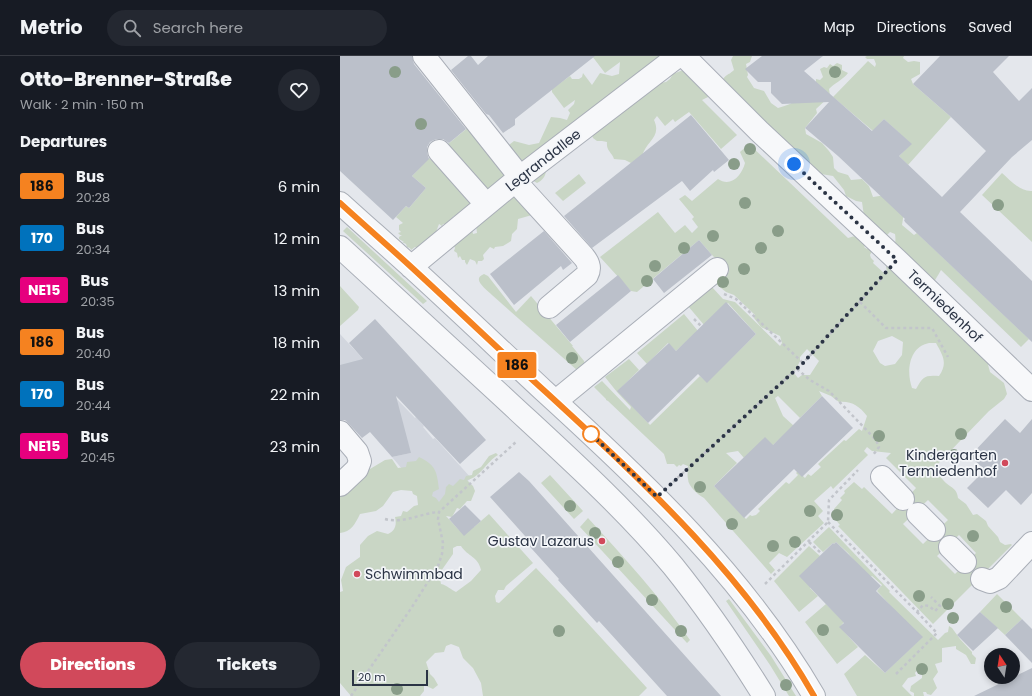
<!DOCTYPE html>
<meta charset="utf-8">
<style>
:root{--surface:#171b24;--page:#242831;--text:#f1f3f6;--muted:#9ea1a6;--line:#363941;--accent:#d1495b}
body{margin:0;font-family:Poppins,sans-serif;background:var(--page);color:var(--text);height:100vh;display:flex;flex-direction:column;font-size:15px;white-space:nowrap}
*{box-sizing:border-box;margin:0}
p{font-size:13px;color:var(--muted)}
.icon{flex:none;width:22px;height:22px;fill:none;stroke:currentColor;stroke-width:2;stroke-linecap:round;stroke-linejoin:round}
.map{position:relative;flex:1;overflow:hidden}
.side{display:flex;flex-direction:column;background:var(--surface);width:340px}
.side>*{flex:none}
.badge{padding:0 8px;border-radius:3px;font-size:14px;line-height:26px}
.needle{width:26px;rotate:348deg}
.tools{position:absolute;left:644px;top:592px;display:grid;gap:8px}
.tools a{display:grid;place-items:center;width:36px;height:36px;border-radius:50%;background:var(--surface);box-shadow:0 2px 6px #0003;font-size:20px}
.scale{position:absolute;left:12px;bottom:10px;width:76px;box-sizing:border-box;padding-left:4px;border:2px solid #2b3445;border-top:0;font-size:11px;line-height:14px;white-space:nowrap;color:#2b3445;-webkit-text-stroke:3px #f4f6f9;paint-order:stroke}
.you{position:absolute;width:20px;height:20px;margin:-10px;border:3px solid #fff;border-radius:50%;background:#1a73e8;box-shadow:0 0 0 6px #1a73e833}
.map>.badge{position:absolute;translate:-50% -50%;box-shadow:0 0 0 2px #fff}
h2{padding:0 20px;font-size:15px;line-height:36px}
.round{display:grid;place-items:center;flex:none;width:42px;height:42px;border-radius:21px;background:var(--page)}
.head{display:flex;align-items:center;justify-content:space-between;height:68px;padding:0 20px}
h1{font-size:19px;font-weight:800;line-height:30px}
.button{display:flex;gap:8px;margin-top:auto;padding:8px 20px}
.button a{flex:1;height:46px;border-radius:24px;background:var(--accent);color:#fff;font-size:16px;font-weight:800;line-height:46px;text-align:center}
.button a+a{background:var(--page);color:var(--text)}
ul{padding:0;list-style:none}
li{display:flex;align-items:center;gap:12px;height:52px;padding:0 20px}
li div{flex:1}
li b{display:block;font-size:15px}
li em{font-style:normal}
li .badge{min-width:44px;font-weight:700;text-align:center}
header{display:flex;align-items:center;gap:24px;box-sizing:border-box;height:56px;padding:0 20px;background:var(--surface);border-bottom:1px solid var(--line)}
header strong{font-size:19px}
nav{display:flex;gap:22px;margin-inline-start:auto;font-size:14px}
.search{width:280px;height:36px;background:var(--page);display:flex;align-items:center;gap:10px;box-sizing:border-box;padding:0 14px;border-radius:22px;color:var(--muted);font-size:15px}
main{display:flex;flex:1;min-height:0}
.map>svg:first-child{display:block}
</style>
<header>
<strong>Metrio</strong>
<div class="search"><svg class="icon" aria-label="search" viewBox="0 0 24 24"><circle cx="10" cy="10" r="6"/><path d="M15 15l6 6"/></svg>Search here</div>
<nav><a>Map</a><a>Directions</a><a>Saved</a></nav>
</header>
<main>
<section class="side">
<div class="head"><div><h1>Otto-Brenner-Straße</h1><p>Walk · 2 min · 150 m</p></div><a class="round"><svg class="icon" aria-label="heart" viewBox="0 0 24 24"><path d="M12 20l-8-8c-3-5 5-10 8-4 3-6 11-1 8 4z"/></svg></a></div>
<h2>Departures</h2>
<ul>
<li><span class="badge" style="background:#f58220;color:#111">186</span><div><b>Bus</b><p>20:28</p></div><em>6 min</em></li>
<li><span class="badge" style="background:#0072bc;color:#fff">170</span><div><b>Bus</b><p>20:34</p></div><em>12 min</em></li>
<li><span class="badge" style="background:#e6007e;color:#fff">NE15</span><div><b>Bus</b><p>20:35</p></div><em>13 min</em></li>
<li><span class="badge" style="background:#f58220;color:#111">186</span><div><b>Bus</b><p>20:40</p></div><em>18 min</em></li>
<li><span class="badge" style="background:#0072bc;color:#fff">170</span><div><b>Bus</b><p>20:44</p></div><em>22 min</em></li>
<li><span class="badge" style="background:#e6007e;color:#fff">NE15</span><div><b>Bus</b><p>20:45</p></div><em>23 min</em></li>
</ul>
<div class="button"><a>Directions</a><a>Tickets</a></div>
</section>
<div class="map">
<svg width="692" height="640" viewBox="0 0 692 640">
<rect width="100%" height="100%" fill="#e4e7ec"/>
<!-- built -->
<path fill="#d2d6de" d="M0 278 33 314 51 337 75 362 76 361 84 370 83 371 93 383 95 382 131 422 96 453 52 401 71 397 0 309Z"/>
<!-- green -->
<path fill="#c9d6c5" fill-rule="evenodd" d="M252 0H330L311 34 320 27 326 26 330 23 333 18 343 14 372 36 368 41 362 44 397 79 381 93 349 56 335 66 333 63 325 70 317 60 314 64C322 81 306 85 302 100L291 107 285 104 274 103C272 96 266 95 267 86L262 85H257L253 82 251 76 206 114C206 120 202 125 197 127L192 124 190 129 115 162 114 160 111 163 132 174 133 178 137 177 136 169 177 136 192 159 178 163 177 173 172 178 171 185 163 190 155 191 154 193 150 191 143 199 144 203 142 205H138L137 209 135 205 130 203 127 209 125 206V204H122L120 200 118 202 117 197 114 195 115 192 114 190 108 168H103L102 170 99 168 96 176 77 192 75 191 71 194 70 192 67 191 66 188 62 186H64L59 183V181L62 179H60L58 177 61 176 59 174V169L63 167 56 161 66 150 69 152 86 132 72 120 89 102 112 124 129 113 108 88 130 70 158 104 155 109 158 110 169 89 174 85 189 89 199 87 211 61 220 62 227 64 230 57 228 54 234 48 235 44 224 52 212 36V33L230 20 232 23H239L242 21 243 17 252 29 260 17 272 20 279 18 280 6 265 17Z
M393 0H412L410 6 406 8 408 19 407 21 414 32 424 35 431 47 438 52C457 47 462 41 476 27V23L480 24 483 21 480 13 484 11 487 12 490 8 493 10 497 7 502 9V14L508 17C503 24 494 27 489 33L490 40 476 53 477 57 465 72 466 78 482 87 489 95 493 101 494 112 498 116 508 119 511 124 522 123 529 130 533 141 546 139 564 156 562 169 574 179 577 177 689 283 681 291 601 214C598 220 594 225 591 231L647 305 650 316 664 327 667 338 664 343 649 355 594 412C596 416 603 424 606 427 612 432 617 433 618 442L626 448 633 459 637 458 646 465 648 470 658 481 660 486 665 489 671 488 672 489 593 568 498 470 500 469 494 462V453L502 444 500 442 505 437 504 435 514 426 522 433 524 431 552 458 576 432 546 402 551 397 532 395 527 391 524 395 528 399 493 433 491 430 474 445 483 455 478 460 484 467 447 501 439 497 429 507 435 514 431 518 364 442C358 439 348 430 348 423 347 419 348 414 348 410L343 408 341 410 339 409 337 411 334 408H327L324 398 268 345 266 344V343L254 331 262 325 290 354 291 351 277 336 265 321 289 303 299 314 278 335 310 369 360 320 367 326 416 278 388 247 364 269 348 250 372 231 383 243 395 246 440 290 442 287 440 280 421 271 414 262 415 259 394 239 386 236 376 228 389 216 372 199 359 184 297 236 291 235 260 201 318 156 335 177 345 169 352 177 358 171 352 163 354 161 339 143 345 139 352 145 378 123C391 132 402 119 405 107L400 96 409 88 508 182C517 178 520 182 526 189L524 191 527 193 530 192 532 195 530 199 531 202 534 205 533 207 545 218 547 215 546 211C552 201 557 189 555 178L550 176 545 181 524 160 522 146 516 145 506 140 504 134 493 120 475 117 427 70V67H420L381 27C386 17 388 20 394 14L391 4ZM552 280 563 286 562 299 555 308 545 310 540 307 533 295 538 285ZM589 287H596C603 300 608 307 599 320 584 319 583 321 576 333L572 332C566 315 569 291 589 287ZM467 293 479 305 470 319H462L458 322 454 317 460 305V301ZM479 335 491 340 499 346C512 345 519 350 527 360L522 375 519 373 506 385 504 384 478 408 481 411 471 420 468 418 465 422 458 415 456 417 458 419 449 428 446 426 418 453 420 455 416 459 412 460 410 459 406 463 374 430 397 407 386 397 398 395 404 402 433 389 454 370 443 360 435 342 438 340 460 362 482 340ZM588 444 608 464 583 488 563 468ZM619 479 636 497 615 518 597 500Z
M527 0H564L563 2 568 6 574 5 580 6V18L571 23 573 28 611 61 568 109 559 100 571 88 544 63 533 75 493 41 528 5 535 11 536 8 534 3H527L525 1Z
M662 117C670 124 680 136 692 135V186L642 139Z
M239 118 246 127 223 145 215 137Z
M7 171 87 245 83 248 3 175Z
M144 218 148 220 176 256 191 240 233 290H232L244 305 245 309 238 315 152 239C146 233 131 223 144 218Z
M0 230 19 251 18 254 0 270Z
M344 258 358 275 336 295 328 287 307 308 297 297Z
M156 397 158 399C147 405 140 422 127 424L133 430 135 435 131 445H127L120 453 117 452 112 461 106 460 119 474 131 470 134 471 149 458 193 507 166 530 164 534H158L155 540 156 546 159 547 196 512C234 551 270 592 307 632L299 640H143L141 627 133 612 123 602 119 591 111 588 106 590 104 596 95 597 86 606 90 618 94 622 98 629 93 633 84 629V635L80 640H11L0 627V536L3 535 1 524 6 511 20 501V489L28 480 37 475 48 478C55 475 57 469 55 461L61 460 63 455 67 456 74 450 78 449 77 440 73 438 72 435 61 434 53 436 43 450 36 455 20 458C15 468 11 476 0 477V430L16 411 30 413 45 404 52 403 58 412 66 411 67 406 76 405 79 401C96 409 97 416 99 433L93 436 92 440 96 442 99 446 105 438 106 431 109 428 113 430 120 423 124 424 126 420 132 419 133 415 141 411 149 400ZM117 490H121C128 501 138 500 141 514L131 525 116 536C111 534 107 529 101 528L99 518 113 498V492Z
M210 419 243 455 234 463 201 427Z
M248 462C284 501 320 541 350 584L347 587 240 471Z
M489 471 550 535 549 536 598 584 605 577 608 576 609 570 612 572 620 583 632 596V598L636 602 635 608H631L626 599 616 593V590L602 592V606L595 608 598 616 593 623 597 632 591 639 587 638 586 636H583L584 640H574V637L570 635 571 630 582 622V618L586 615 582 613H578L575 617 576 620 568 622 562 630 572 640H517L504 618 525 599 545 617 579 584 549 548 537 535 542 529 532 520 529 522 508 497 496 486 494 488 493 487 483 496 473 486Z
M469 490 480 500 470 532 478 540 459 556 434 525Z
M657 538 682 563 665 579 640 556Z
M389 543 431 600 456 640H449L430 609 386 545Z
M486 548 504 566 500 571 518 591 497 608 465 566Z"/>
<!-- building -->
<path fill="#bbc0ca" d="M0 0H72L74 8 126 73 109 87 103 83H96L90 86 87 91V97L89 103 72 120 86 132 69 152 66 150 53 164 0 115Z
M128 0H131L138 9 148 0H255L175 63V69L163 77 149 59 146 58 111 14Z
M422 0H483L464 15 532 75 544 63 572 88 559 100 602 141 646 95 611 61 573 28 600 0H669L653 16 679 45 692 32V84L672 101 620 156 692 225V286L565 166 564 164 565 163 498 100 465 72 489 46 442 48 431 37V26H418L405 13Z
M351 59 389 104 374 116 373 114 350 135 342 125 252 192 224 160Z
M204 175 232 207 223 214 221 210 174 249 150 218Z
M359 184 372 199 324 237 313 223Z
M278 219 291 235 230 286 216 269Z
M386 246 416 278 367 327 358 318 308 367 277 335 329 287 336 295Z
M35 263 146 384 120 408 56 340 71 397 52 401 30 376 22 382 9 368 5 364H0V309L23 303 9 287Z
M482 340 513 372 462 421 454 413 404 462 374 430 425 381 433 389Z
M665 363 680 377 692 363V437L681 449 666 434 648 452 627 432 645 414 630 400Z
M179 416 189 425 381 640H327L259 565 257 567 218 524 219 523 182 482 185 480 150 441Z
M125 449 141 465 124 480 109 463Z
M496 486 541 530 536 535 583 581 545 617 499 571 504 567 459 520 493 487 494 488Z
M640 556 658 572 633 595 617 579Z
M682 563 692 573V607L665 579Z
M692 612V640H634Z"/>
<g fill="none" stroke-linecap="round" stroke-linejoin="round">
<defs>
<path id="minor" d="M84 0 180 121
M344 0 419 75 557 204 692 334
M99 95 146 148
M175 125 244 201C248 206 251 212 247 219L209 251
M0 147C23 168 46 188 69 209 114 250 158 292 203 334 304 426 404 520 474 640
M0 191C55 241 108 291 163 341 221 395 282 449 333 510 366 551 396 595 424 640
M71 211 180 121 338 0
M216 345 377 213
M0 376 17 396 20 405 17 413 0 429
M542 421 563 443
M578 458 594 474
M610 491 625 506
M642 523 650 526 659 522 692 487"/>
</defs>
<!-- minor casing -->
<use href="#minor" stroke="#a9aeb7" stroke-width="24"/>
<!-- path -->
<path stroke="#c2c5cb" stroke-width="2.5" stroke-dasharray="3 3" stroke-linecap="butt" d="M384 238 396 243 463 307
M520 246 546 272H592L608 301
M354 263 361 270
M457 313 470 324 489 335 536 384 539 391 533 399
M333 426 463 307 541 223
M45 463C63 468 82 457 99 456
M488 466 577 556 583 549 589 550 595 555 600 550 591 541
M469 486 482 498
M425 528 488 466 489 444 518 414
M556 618 597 577 577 556
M11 640 72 551 98 510 102 498 103 487 98 463 99 456 176 386"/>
<!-- minor -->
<use href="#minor" stroke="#f7f8fa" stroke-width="22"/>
</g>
<!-- trees -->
<g fill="#899d89">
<circle cx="55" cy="16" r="6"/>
<circle cx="495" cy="16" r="6"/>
<circle cx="81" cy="68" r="6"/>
<circle cx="410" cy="93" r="6"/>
<circle cx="394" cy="108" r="6"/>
<circle cx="405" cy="147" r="6"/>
<circle cx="658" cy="149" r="6"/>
<circle cx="438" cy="175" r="6"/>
<circle cx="373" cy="180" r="6"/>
<circle cx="344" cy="192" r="6"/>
<circle cx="421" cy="192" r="6"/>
<circle cx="315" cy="210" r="6"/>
<circle cx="404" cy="213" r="6"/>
<circle cx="307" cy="225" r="6"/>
<circle cx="383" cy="226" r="6"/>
<circle cx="232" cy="302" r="6"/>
<circle cx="621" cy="378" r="6"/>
<circle cx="539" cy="380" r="6"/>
<circle cx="614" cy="399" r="6"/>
<circle cx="360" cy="431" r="6"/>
<circle cx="230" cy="450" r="6"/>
<circle cx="470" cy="455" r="6"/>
<circle cx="497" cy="459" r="6"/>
<circle cx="392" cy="468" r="6"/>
<circle cx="255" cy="477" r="6"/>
<circle cx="633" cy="480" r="6"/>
<circle cx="455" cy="486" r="6"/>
<circle cx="433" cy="490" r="6"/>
<circle cx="278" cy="506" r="6"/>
<circle cx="579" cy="540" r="6"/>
<circle cx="312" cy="544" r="6"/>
<circle cx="608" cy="548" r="6"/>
<circle cx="666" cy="551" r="6"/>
<circle cx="613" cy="562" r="6"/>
<circle cx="483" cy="574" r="6"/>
<circle cx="219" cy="575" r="6"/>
<circle cx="341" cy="575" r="6"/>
<circle cx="582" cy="613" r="6"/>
<circle cx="446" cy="629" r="6"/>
<circle cx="57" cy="633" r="6"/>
</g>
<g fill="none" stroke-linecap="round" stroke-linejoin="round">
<defs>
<path id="line" d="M0 147C23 168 46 188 69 209 116 252 161 296 208 338 307 429 407 522 474 640"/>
</defs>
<!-- line casing -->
<use href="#line" stroke="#fff" stroke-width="9"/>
<!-- line -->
<use href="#line" stroke="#f58220" stroke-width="6"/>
<!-- walk -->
<path stroke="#2b3445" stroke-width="4" stroke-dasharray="0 7.2" d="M251 378 249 376 317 441 463 307 557 204 454 108"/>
</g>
<!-- markers -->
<circle fill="#fff" stroke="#f58220" stroke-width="2" cx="251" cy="378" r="8"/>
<g fill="#d1495b" stroke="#f4f6f9" stroke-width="1.5">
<circle cx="665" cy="407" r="4"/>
<circle cx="262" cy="485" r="4"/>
<circle cx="17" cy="518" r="4"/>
</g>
<g text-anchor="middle" stroke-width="3.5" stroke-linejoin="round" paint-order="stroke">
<!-- street labels -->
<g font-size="14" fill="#2b3445" stroke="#f4f6f9">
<text transform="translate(203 104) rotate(-38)" y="5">Legrandallee</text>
<text transform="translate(605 250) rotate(44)" y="5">Termiedenhof</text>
</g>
<!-- poi labels -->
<g font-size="14" fill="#2b3445" stroke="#f4f6f9" text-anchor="end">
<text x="657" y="404">Kindergarten<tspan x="657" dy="16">Termiedenhof</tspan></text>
<text x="254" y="490">Gustav Lazarus</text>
<text x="25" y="523" text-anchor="start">Schwimmbad</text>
</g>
</g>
</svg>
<div class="tools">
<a><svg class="needle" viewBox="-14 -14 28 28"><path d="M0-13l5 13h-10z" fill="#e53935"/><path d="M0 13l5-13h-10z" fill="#9ea1a6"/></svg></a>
</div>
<div class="scale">20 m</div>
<div class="you" style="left:454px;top:108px"></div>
<b class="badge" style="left:177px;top:309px;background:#f58220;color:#111">186</b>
</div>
</main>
